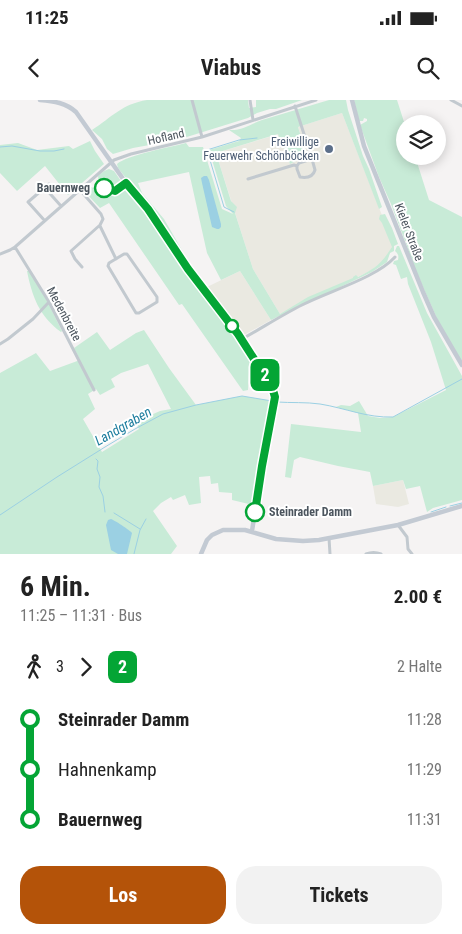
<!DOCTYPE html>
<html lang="de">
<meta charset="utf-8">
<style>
:root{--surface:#fff;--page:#f2f2f2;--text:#222;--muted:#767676;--accent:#b45309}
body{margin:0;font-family:"Roboto Condensed",sans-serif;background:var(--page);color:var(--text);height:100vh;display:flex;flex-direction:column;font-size:19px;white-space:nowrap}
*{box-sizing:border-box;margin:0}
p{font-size:16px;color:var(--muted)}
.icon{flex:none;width:28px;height:28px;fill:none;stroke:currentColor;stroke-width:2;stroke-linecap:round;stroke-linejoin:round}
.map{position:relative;height:454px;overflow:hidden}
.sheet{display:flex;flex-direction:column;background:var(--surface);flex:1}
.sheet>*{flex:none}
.badge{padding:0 10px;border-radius:8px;font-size:18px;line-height:32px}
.controls{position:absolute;left:396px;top:15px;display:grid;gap:10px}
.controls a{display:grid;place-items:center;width:50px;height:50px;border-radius:50%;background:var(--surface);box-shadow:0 2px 12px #0003;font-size:25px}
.map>.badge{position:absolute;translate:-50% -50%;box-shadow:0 0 0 2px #fff}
.legs{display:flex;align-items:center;gap:8px;height:55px;padding:0 20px;font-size:16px}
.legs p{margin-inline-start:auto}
.overview{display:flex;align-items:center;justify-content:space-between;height:85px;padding:0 20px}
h1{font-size:28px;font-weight:700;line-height:38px}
.button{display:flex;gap:10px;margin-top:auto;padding:10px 20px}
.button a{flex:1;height:58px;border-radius:20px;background:var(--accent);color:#fff;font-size:20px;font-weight:700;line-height:58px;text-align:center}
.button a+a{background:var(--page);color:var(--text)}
ul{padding:0 20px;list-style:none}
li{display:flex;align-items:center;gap:18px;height:50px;font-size:19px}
li i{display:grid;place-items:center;width:8px;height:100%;margin:0 6px;background:currentColor}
li i::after{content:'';width:12px;height:12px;margin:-6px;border:4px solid;border-radius:50%;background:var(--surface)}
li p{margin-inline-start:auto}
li:first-child i{background:linear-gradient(#0000 50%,currentColor 0)}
li:last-child i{background:linear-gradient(currentColor 50%,#0000 0)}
.status{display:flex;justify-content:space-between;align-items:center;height:35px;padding:0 25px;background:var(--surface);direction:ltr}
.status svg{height:14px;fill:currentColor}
header{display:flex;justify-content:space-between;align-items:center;height:65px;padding:0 20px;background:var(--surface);font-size:22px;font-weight:700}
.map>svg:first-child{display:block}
</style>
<div class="status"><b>11:25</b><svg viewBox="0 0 49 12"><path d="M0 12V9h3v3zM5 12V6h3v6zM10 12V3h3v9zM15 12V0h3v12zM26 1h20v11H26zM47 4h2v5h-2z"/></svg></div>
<header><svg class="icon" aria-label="back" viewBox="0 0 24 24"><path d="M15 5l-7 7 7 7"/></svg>Viabus<svg class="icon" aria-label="search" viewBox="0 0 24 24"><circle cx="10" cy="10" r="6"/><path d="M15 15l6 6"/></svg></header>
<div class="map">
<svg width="462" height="454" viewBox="0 0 462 454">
<rect width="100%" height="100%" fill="#f5f3f3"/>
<!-- commercial -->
<path fill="#eae9e1" d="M342 13 394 146 386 160 370 171 280 214 253 169 216 53 279 34 290 64 306 55V52L298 27Z
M240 171 271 220 244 235 207 187Z
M403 380 409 404 398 407 376 404 373 386Z"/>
<!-- green -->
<path fill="#c8ebd7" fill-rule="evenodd" d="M147 0H248L249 8 256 7V0H302L276 9H270L257 13 248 18 177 40 133 48 113 54 107 49 102 39 92 30C112 17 122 4 147 0Z
M329 0H346L348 10 363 56 369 69 382 107 379 109 342 13 298 27 306 52V56L290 64 278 34 216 53 231 101 237 107 235 113 253 169 280 214 308 197 353 178V177L356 175 358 177C376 168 381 164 392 147L382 123 379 119 380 115 385 114 392 128 398 144 394 146V151L390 153 387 162 372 172 271 220 240 171 221 180 207 153 189 72 138 83 142 93 164 119 190 164 207 187 205 189 194 176 148 106 118 68 117 64C127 55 171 47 186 43L189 47H203L222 109 233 114 226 106 209 50 239 41 241 38 229 30C241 31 251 24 262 20Z
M354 0H397L405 25V56H415L429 100 462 117V262L439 223 412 162 406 143 408 142 411 147H413L410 142 405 141 391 104 379 77 360 25 367 21V19L364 18 363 21H359Z
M90 41 95 51 104 64 68 95 45 66 17 91 0 73V45L18 43 37 50 69 46 73 49Z
M109 69 114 71 121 81C116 93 108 83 99 85L98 76 104 71Z
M88 86C93 87 94 89 99 92 108 98 116 92 125 86L149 115 200 188 236 234 255 269 249 273 248 290 243 291 182 204 179 205 109 103 100 108 83 90Z
M397 146H399L427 213 462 276V400L433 408 427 412 420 386 406 389 403 380 373 386 370 372 338 366 300 357 294 360 291 378 285 377 291 324 361 332 358 313 336 307 341 305 350 306 359 301 368 316 380 318 393 317 446 290 431 242 408 184 407 177 401 179 396 165 393 164 394 161 398 160C399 155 398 154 395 151Z
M27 171H29L46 199 62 231 61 232C39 216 32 196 27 171Z
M144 230 169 268 196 305 242 296 272 301C264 336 256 369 253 405L232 400V393L219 392 218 383 211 384 210 376 199 377 201 403 189 405 185 395 173 400 171 397 161 403 153 411 177 446 171 454H0V273L36 253 50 271 80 260 74 248 97 232 110 250 136 233ZM148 264 171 309 160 311 151 315C141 311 143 318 134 320L139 329 102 352 83 319 95 309 88 294 96 289 100 295 115 287 111 279 121 273Z"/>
<!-- water -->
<path fill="#9bd0e3" d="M204 76H207L209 80 221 124V127L219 129H217L212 127 202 83 201 78Z
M111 419C114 420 130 430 132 433L127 454H118L111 450 106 425 108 420Z"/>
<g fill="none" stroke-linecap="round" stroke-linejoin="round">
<!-- stream -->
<path stroke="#9bd0e3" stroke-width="1" d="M0 47 12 46 40 51H54L64 49
M234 112 224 107 207 50 239 40 257 38
M277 302C291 303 306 302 320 304 345 308 367 318 393 317L462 279
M96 359 98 361 97 369 100 377 99 387 103 396 105 412
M450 406 462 403
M431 412 446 407
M114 413 140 429
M0 415 57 377 105 347 135 329 163 314 196 305 242 296 272 301
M134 454 140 430 146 419"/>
<!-- street -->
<path stroke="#c2c9cf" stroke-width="3" d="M192 0 202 37
M250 0 253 20
M451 0 462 6
M297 66V69L300 77C306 78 313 77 315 70L312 59
M248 79 294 65 297 66 299 63 312 59 295 6
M45 88 61 106
M80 90 101 114 103 119 100 125 71 151 75 159 82 167
M45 121 28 102 49 84
M100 126 116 159
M15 147 49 202 94 290
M0 154 10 150 15 147 114 60 131 54 202 37 316 0
M124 154H127L157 197V202L139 213H136L108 166 109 163Z
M242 239C262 228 282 215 302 205 329 191 376 178 395 157
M0 244 8 239 33 219 49 202
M398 425 407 437 408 449 412 454
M329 438 330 454
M366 454C371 452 376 452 381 454"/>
<!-- secondary -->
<path stroke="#c3cad3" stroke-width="4.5" d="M40 0C54 1 66 3 76 12L126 83 148 109 188 169 234 228 272 287 275 297 262 366 252 431
M352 0 364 46 423 192 434 217 462 265
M201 454 207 440 212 435 223 430H245L276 439 303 441 319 440 398 425 462 406"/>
</g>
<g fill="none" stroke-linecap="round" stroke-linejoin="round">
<defs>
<path id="line-1" d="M104 88 115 91 126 83 148 109 188 169 238 234 272 287 275 297 262 366 255 412"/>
</defs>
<!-- line-1 casing -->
<use href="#line-1" stroke="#fff" stroke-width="11"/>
<!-- line-1 -->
<use href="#line-1" stroke="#04a535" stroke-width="8"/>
</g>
<!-- markers -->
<circle fill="#5c6f8a" stroke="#fff" stroke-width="2" cx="329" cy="49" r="5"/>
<g fill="#fff" stroke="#04a535" stroke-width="2.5">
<circle cx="104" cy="88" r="9"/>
<circle cx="232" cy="226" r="6"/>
<circle cx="255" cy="412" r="9"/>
</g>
<g text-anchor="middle" stroke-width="4" stroke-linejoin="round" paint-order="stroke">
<!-- street labels -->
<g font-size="12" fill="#4c555e" stroke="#fff">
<text transform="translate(166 37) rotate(-13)" y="4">Hofland</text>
<text transform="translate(409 132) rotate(69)" y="4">Kieler Straße</text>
<text transform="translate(64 214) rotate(62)" y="4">Medenbreite</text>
</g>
<!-- service labels -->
<g font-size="12" fill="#4e5e75" stroke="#fff" text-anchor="end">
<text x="319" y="46">Freiwillige<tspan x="319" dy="14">Feuerwehr Schönböcken</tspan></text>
</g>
<!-- stop labels -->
<g font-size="12" font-weight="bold" fill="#4c555e" stroke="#fff" text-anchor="end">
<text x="90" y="92">Bauernweg</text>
<text x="269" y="416" text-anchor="start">Steinrader Damm</text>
</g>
<!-- water labels -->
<g font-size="14" font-style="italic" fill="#1f7e9f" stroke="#fff">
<text transform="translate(123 326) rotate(-30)" y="5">Landgraben</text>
</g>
</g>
</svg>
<div class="controls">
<a><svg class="icon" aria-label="layers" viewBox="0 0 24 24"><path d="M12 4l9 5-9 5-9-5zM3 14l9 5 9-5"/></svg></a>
</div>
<b class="badge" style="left:265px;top:275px;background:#04a535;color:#fff">2</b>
</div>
<section class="sheet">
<div class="overview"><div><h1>6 Min.</h1><p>11:25 – 11:31 · Bus</p></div><b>2.00 €</b></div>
<div class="legs"><svg class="icon" aria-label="walk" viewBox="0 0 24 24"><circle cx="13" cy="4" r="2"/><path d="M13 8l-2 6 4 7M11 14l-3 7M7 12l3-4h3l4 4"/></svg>3<svg class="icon" aria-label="forward" viewBox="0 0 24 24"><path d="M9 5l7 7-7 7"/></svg><b class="badge" style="background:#04a535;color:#fff">2</b><p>2 Halte</p></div>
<ul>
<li><i style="color:#04a535"></i><b>Steinrader Damm</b><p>11:28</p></li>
<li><i style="color:#04a535"></i><span>Hahnenkamp</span><p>11:29</p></li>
<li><i style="color:#04a535"></i><b>Bauernweg</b><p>11:31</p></li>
</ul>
<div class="button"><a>Los</a><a>Tickets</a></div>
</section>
